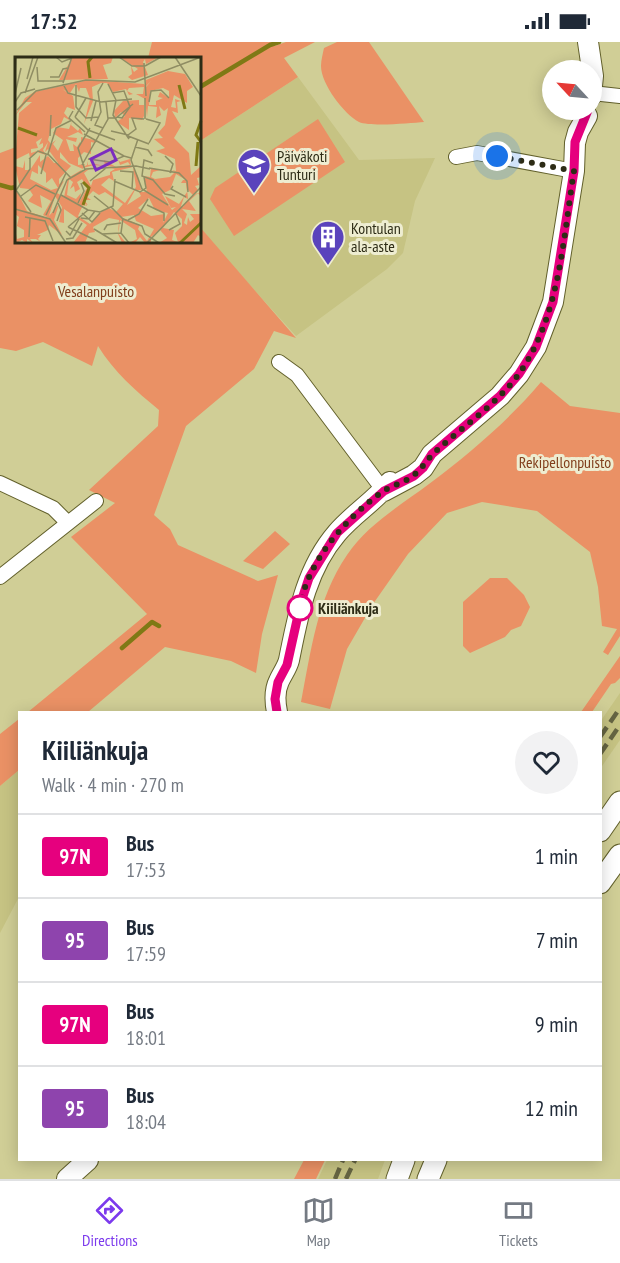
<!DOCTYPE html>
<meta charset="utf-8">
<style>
:root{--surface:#fff;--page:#f2f2f3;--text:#1f2937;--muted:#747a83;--line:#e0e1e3;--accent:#7c3aed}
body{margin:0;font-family:"PT Sans Narrow",sans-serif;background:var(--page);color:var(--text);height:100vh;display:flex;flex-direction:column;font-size:22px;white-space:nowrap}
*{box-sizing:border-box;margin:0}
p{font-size:20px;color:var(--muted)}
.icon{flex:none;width:33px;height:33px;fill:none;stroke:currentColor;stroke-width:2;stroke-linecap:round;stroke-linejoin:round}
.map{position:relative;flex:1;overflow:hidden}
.panel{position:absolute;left:18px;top:669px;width:584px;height:450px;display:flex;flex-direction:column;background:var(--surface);border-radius:0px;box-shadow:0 3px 15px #0003}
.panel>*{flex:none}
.badge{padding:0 12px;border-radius:4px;font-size:21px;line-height:39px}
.needle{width:39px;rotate:296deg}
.controls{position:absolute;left:542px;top:18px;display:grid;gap:12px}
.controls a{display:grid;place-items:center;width:60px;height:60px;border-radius:50%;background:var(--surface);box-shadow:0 3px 15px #0003;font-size:30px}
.you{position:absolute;width:30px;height:30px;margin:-15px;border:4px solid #fff;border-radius:50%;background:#1a73e8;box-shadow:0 0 0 9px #1a73e833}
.map>.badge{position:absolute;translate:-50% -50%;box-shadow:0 0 0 3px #fff}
.round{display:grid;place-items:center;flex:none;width:63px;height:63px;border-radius:32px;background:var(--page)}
.overview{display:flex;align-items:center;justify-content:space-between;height:102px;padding:0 24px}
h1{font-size:28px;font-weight:700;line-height:45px}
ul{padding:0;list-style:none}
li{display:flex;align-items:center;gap:18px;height:84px;padding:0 24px;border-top:2px solid var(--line)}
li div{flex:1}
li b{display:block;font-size:22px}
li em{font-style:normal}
li .badge{min-width:66px;font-weight:700;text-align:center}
.status{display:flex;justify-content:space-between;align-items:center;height:42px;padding:0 30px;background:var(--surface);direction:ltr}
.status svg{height:16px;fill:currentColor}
.menu{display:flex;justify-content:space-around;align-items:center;height:84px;border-top:2px solid var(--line);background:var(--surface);font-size:16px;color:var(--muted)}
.menu a{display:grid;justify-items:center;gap:3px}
.menu .on{color:var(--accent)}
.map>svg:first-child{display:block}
</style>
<div class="status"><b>17:52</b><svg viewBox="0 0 49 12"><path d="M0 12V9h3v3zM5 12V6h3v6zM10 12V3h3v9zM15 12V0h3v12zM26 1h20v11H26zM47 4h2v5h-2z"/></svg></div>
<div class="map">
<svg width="620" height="1137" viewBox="0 0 620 1137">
<rect width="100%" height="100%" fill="#d0ce96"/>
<!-- built -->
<path fill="#c6c383" d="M298 35 359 118 435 116 415 159 403 211 387 227 296 294 219 209 200 185V99Z
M620 651V698L600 727V680Z
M19 728V855L0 891V744Z
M327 1118H385L378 1137H318Z"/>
<!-- green -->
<path fill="#ea9165" d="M152 0H271L275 4 286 0H315L284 16 298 35 200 99V16H148Z
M337 0H369L424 80C411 81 371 85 359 80 344 72 321 42 321 24 321 18 323 11 324 6Z
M318 77 345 120 234 194 210 157 215 146Z
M16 105V200H200V185L296 296 274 289 254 327 186 384 154 473 170 487 178 503 258 539 278 533 262 592 256 631 231 619 165 605 88 670H28L147 572 71 495 115 461 89 448 158 384 159 368C136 349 114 330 98 304L92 324 43 300 16 309 0 306V111Z
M541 340 570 364 620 371V594L608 613 603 610 617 587 602 584 598 545 590 510 537 469 482 460 447 471 408 512 373 562 347 607 330 667 301 660C311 609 317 557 347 513 367 483 401 463 429 442 470 411 508 379 541 340Z
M275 489 290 502 263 527 243 519Z
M490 536H507L524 553 530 565 521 584 511 588 505 595 470 611 463 604V560Z
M620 614V636L615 641 611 642 592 670H581Z
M19 677V728L0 744V692Z
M304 1118H325L316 1137H294Z"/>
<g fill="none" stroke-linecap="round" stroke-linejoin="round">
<!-- stream -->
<path stroke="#7f7915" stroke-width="4.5" d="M200 45 270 3 279 0
M0 143 11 146 16 145
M122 606 152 580 159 584"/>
<defs>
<path id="street" d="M592 51 620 54
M456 115 477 111 574 129
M279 320 297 333 384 449
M0 441 53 466 68 481
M0 535 96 459"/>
<path id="secondary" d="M588 0 593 34 591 54
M384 449 414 433 423 426 432 412 500 354 519 332 536 305 553 260 574 129 575 101 578 90 587 74
M277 670C275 660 274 649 279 639 282 632 287 626 289 618 298 573 306 527 337 491 353 472 375 459 390 440
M67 1137 88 1118"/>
<path id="primary" d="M600 789 620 760
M600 841 620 813
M397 1137 404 1118
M428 1137 436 1118"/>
</defs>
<!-- street casing -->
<use href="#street" stroke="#62602b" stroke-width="16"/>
<!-- secondary casing -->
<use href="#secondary" stroke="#62602b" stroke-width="22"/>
<!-- primary casing -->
<use href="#primary" stroke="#62602b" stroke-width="23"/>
<!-- street -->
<use href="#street" stroke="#fff" stroke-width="14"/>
<!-- secondary -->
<use href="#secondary" stroke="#fff" stroke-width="20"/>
<!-- primary -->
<use href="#primary" stroke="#fff" stroke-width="21"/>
<!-- rail -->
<path stroke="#656442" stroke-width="4.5" stroke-dasharray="12 6" stroke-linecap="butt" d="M600 695 620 666
M600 712 620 683
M335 1137 343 1118
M346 1137 355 1118"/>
</g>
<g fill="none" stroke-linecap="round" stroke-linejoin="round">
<defs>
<path id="line" d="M277 670 275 657 278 640 287 623 301 560 309 536 337 491 384 449 414 434 423 426 432 412 500 354 519 332 536 305 553 260 574 129 575 100 588 68"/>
</defs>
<!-- line casing -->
<use href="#line" stroke="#fff" stroke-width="14"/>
<!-- line -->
<use href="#line" stroke="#e6007e" stroke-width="9"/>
<!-- walk -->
<path stroke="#2d2c16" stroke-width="6" stroke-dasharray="0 10.8" d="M300 566C306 521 346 476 382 450 392 443 405 441 414 433 423 426 427 417 435 410 463 384 499 361 521 329 560 271 563 197 574 129L497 114"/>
</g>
<!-- icons -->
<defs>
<symbol id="school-pin" viewBox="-11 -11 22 30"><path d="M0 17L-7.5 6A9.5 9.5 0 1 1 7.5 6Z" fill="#5a43bc" stroke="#eeedd1"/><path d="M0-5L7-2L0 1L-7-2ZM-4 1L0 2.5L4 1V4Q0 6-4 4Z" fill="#fff"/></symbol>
<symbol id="building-pin" viewBox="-11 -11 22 30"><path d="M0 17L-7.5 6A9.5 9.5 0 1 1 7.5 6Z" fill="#5a43bc" stroke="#eeedd1"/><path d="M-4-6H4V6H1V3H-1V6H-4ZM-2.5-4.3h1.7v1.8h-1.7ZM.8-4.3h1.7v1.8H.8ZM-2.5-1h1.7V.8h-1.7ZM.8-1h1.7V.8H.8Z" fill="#fff"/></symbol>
</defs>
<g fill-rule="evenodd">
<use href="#school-pin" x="235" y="104" width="38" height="52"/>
<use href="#building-pin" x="309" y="176" width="38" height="52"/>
</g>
<!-- markers -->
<circle fill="#fff" stroke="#e6007e" stroke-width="3" cx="300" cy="566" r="12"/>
<g text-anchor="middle" stroke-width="6" stroke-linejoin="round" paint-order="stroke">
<!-- poi labels -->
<g font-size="16" fill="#2d2c16" stroke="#eeedd1" text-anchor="start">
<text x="277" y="120">Päiväkoti<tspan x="277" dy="18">Tunturi</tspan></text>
<text x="351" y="192">Kontulan<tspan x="351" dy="18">ala-aste</tspan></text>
</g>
<!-- park labels -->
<g font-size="16" fill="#813e1b" stroke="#eeedd1">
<text x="96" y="255">Vesalanpuisto</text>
<text x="565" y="426">Rekipellonpuisto</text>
</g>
<!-- stop labels -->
<g font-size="16" font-weight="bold" fill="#2d2c16" stroke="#eeedd1" text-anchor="start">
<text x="318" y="572">Kiiliänkuja</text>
</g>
</g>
<!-- overview -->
<g transform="translate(15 15)">
<rect width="186" height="186" fill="#d0ce96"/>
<path d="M58 0H98L96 6 88 8 93 22 44 23ZM104 0H142V1L131 7 130 2 128 5 133 18 117 23 113 20 117 17 116 9 119 15 123 12ZM153 14 170 17 178 30 172 34V46L159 38 156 50 161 51 160 42 166 44 162 45 163 56 157 54 166 69 159 81 174 96 176 118 186 109V120L182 121 184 128 180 129 183 133 178 138 172 132 173 142 169 140 166 149 168 150 172 144 182 136H184L186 130V140L183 136 174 144 181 154 167 152 172 157 169 166 172 168 173 160 175 165 179 162 175 157H186V180L183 178 178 186H144L152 181 145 173 136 180V186H130L125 180 120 186H114L122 182 120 173 105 163 104 172 103 176 111 186H107L103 177 104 163 94 161 78 170 80 175 74 176 70 186H58L72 168 49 152V166L44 165 47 150 40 139 34 159 44 147 39 163 47 178 34 168 33 173 22 178H26L23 182 26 185 21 182H15L18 186 12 182V186L7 183 1 186V177L2 182 9 180V173L2 169 0 177 4 160 0 157 1 132 12 154 38 163 28 158 36 144 25 138 27 151 13 144 18 138 14 132 5 131 0 109 8 111 10 103V113H15L25 98V105L33 99 39 106H43L33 92 30 95 33 85 28 93 31 98 22 95 28 90V86L24 88 27 81 21 85 23 91 16 92V96L22 94 15 101 14 96 0 103 4 56 17 45H11L0 59 10 41 19 35 74 23 129 27 131 30 136 24 131 29V23ZM86 26H92L98 35 111 32 114 38 118 37 112 34 114 31 129 30 128 37H121L130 42 132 60 133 49 142 50 141 61 146 58 144 49 149 54 153 51 150 68 143 76 148 81 139 82 150 91 141 94 160 102 161 114 157 113 160 115 155 120 140 122 136 120 138 115 145 113 136 111 135 120 129 119 132 135H124L126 139 112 148 120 133H126L123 119 118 111 121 130 110 146 86 128 94 121 99 124 97 115 118 110H114L116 108 115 102 105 105 103 102 105 108 113 105 115 108 96 111 100 112 95 115V118L78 123 76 129 69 116 77 110 65 116 68 111 79 108 101 110 89 103 90 109 80 107 73 108 72 104V108L68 110 70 107 63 108V101L69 95 76 97V85L80 86 83 84 66 80V88L65 85 62 90 58 87 59 94H55L51 82 61 85 62 81 52 80 63 75 68 78 65 71 63 74 56 68 57 64 54 72 42 70 38 76 48 83 43 94 38 87 41 83 36 87 33 83 36 72 46 67 49 60 56 64 49 56 52 50 60 53 58 39 47 32 55 36 61 27 64 35 65 31H71L75 42 69 67 78 44 77 30ZM148 31 154 34V41L145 35 143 40 148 41 141 44V48H134L135 34ZM45 95 54 106 68 112 53 121 49 140 42 136 49 124 44 127V122L56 109 45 101ZM23 108 31 116V126L37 121 43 131 36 133 15 122 17 114 23 117ZM161 117 171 123H168L166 126H171L172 135 164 147 150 139 156 151 161 150 157 153 147 137 155 133ZM54 122 58 125 55 132 59 129 60 135 65 132 62 125 67 122 72 131 64 146 66 136 61 142 52 138ZM78 134 84 138 90 135 108 147 101 155 94 151 86 155 75 167 63 159 68 148 73 149 67 146 73 148 69 143H76L72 140ZM134 141 140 153 153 156 148 166 150 157 136 159 123 151ZM159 155 167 162V169L160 176 163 185 157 183 159 173 148 171ZM119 158 121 164 139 172 132 184 123 172 125 168 106 160ZM124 43V48H129V59L127 63 114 61V73L102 65 110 59 106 55 100 61 99 54 108 44Z" fill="#ea9165" fill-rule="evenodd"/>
<path fill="none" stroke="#7f7915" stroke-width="3" d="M75 21 73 5 77 0M164 28 170 52M186 64 181 78 186 85M3 71 22 78M181 109 183 85M68 148 74 131 68 125M165 186 186 166"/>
<path fill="none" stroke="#8f8d63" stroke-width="1.5" d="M41 0 47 5 57 1M104 0 117 9H129M160 0 186 39M129 6 131 39M130 9 146 0M22 10 23 24H48M35 20H44L48 12 53 11M0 21 1 0M12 22 18 0M48 26 57 0M48 27 53 36 86 45 117 42M93 27 101 43 98 58 114 82M61 28V50L71 61 84 60M10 36 23 0M97 36 109 34 115 50 107 61 102 60M0 37 6 11M0 45 6 36 20 32M134 45 136 34 146 33 154 41M2 53 21 34 71 23 120 25 186 0M58 54 54 61 70 75M60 60 73 73 100 83M60 60 71 41M93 61H101L118 47M130 62V41M131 62 145 66 134 86M76 64 81 44M88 71 80 68 86 55 83 35 88 26M96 74 113 78 121 72 117 61 129 62M69 77 109 99M35 79 36 58M113 79 134 87M123 82 116 103 127 132 153 148M120 90 133 93 137 99M150 99 158 107 155 116M14 102 23 94 34 98M73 102 95 105 109 99 116 101M138 106 129 103 127 119 138 123 150 137 160 139M67 108 93 62 91 45M134 111 164 116 172 124 173 135M70 113 63 91 75 71M105 114 118 115 117 132M26 117 31 98M56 121 33 97 41 71 57 63M75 124 91 111M99 124 125 135 131 131 129 120M158 129 156 132 171 140M1 133 16 155M0 135 15 112V101M46 138 73 153M6 139 21 128 40 137M79 139 94 151M63 146 69 134 66 126M132 148 149 156V164M96 150 108 162 127 169 130 177 144 186M0 152 35 162 51 186M38 156 52 123 71 112 121 109 135 112M67 156 77 165 85 156M31 158 51 116M10 160 30 164 38 184M66 161 74 162 80 154M108 161 106 176 114 186M113 163 124 157 133 142M42 164 46 153 43 146M53 170 73 153 85 155 98 149 100 122M53 170 82 184M79 172 102 186M89 173 92 168 106 166M154 173 165 167 161 157M51 174 55 178 64 162M87 177 106 176M14 180 15 161M51 182 58 181 67 166M132 186 186 130"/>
<path fill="#7b2cbf" fill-opacity="0.15" stroke="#7b2cbf" stroke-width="3" d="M96 92 101 103 81 113 76 102Z"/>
<rect width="186" height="186" fill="none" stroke="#2d2c16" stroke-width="3"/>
</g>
</svg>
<div class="controls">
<a><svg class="needle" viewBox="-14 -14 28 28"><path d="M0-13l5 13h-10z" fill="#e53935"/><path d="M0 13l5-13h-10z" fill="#747a83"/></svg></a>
</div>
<div class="you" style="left:497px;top:114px"></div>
<section class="panel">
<div class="overview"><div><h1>Kiiliänkuja</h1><p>Walk · 4 min · 270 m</p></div><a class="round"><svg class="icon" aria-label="heart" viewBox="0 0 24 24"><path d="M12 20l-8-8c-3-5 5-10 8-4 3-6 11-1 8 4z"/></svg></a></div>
<ul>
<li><span class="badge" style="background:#e6007e;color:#fff">97N</span><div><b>Bus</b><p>17:53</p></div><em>1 min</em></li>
<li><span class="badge" style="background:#8e44ad;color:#fff">95</span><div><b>Bus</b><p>17:59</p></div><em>7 min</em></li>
<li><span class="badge" style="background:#e6007e;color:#fff">97N</span><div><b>Bus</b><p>18:01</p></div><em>9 min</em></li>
<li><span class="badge" style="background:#8e44ad;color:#fff">95</span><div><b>Bus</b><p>18:04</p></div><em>12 min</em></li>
</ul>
</section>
</div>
<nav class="menu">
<a class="on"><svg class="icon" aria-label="directions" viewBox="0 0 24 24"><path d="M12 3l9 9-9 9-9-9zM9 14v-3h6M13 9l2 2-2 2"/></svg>Directions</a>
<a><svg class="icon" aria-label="map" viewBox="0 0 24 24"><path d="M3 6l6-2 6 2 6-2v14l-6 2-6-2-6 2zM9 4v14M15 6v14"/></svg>Map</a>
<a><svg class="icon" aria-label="tickets" viewBox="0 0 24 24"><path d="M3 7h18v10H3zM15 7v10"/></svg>Tickets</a>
</nav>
